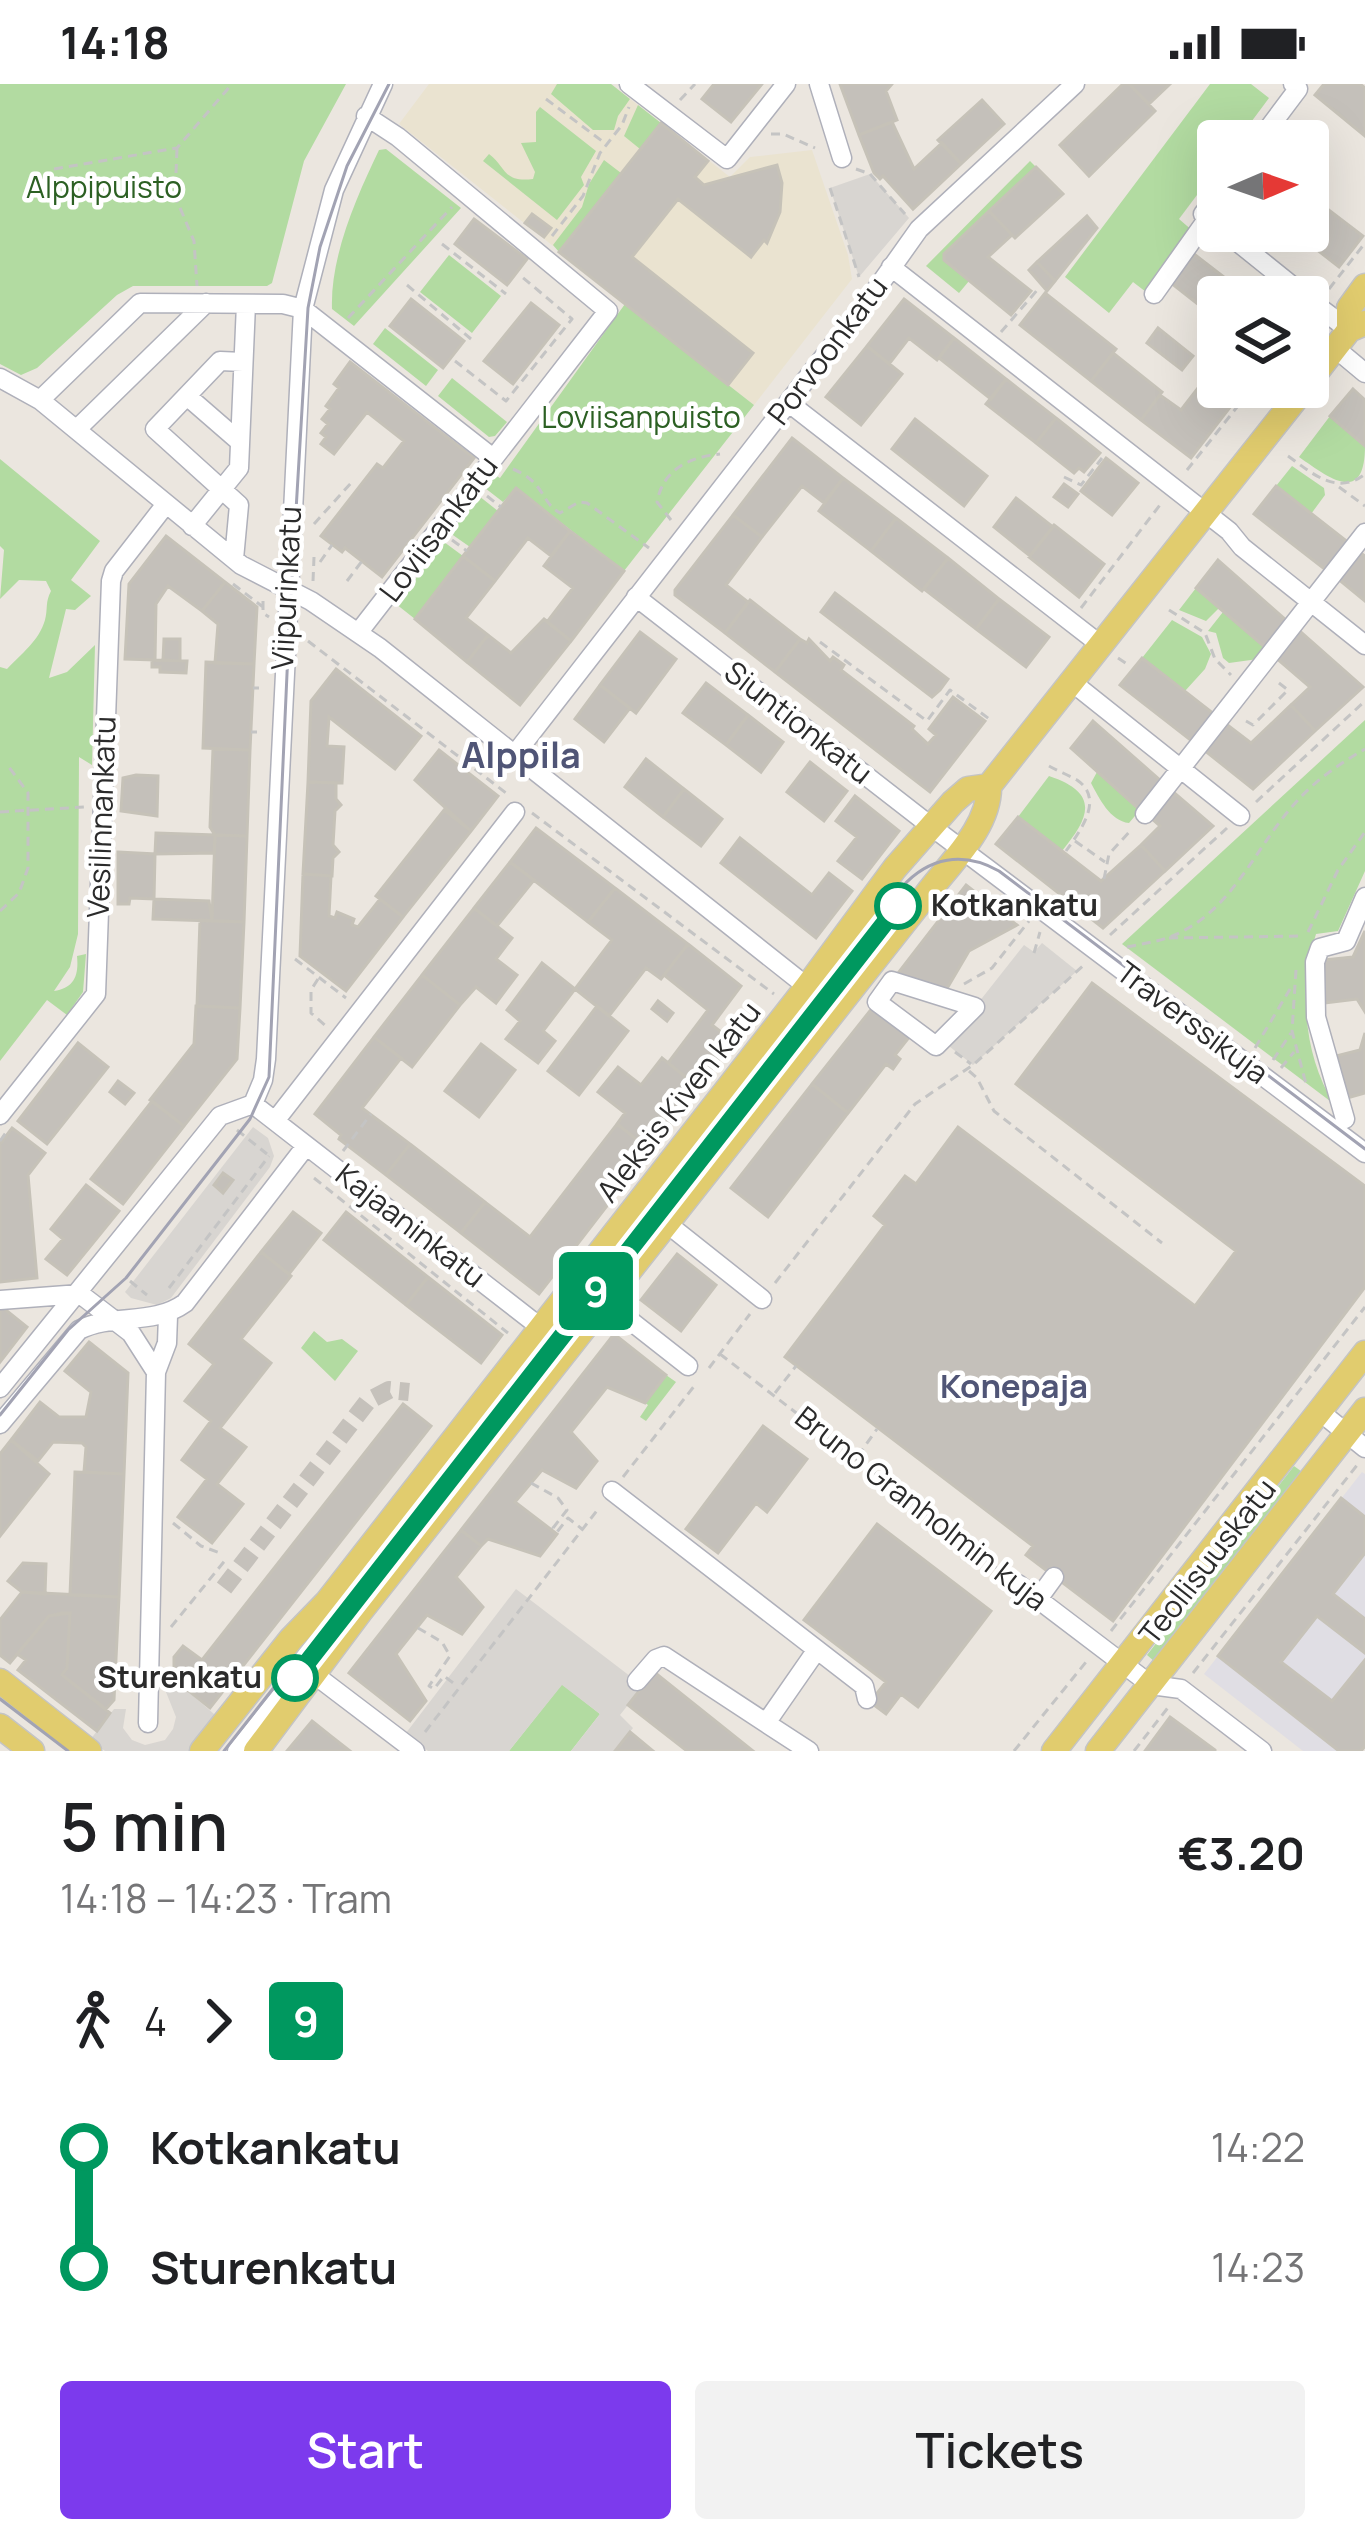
<!DOCTYPE html>
<meta charset="utf-8">
<style>
:root{--surface:#fff;--page:#f2f2f2;--text:#202124;--muted:#757577;--accent:#7c3aed}
body{margin:0;font-family:Manrope,sans-serif;background:var(--page);color:var(--text);height:100vh;display:flex;flex-direction:column;font-size:45px;white-space:nowrap}
*{box-sizing:border-box;margin:0}
p{font-size:39px;color:var(--muted)}
.icon{flex:none;width:66px;height:66px;fill:none;stroke:currentColor;stroke-width:2;stroke-linecap:round;stroke-linejoin:round}
.map{position:relative;height:1667px;overflow:hidden}
.details{display:flex;flex-direction:column;background:var(--surface);flex:1}
.details>*{flex:none}
.badge{padding:0 24px;border-radius:9px;font-size:42px;line-height:78px}
.needle{width:78px;rotate:88deg}
.fabs{position:absolute;left:1197px;top:36px;display:grid;gap:24px}
.fabs a{display:grid;place-items:center;width:132px;height:132px;border-radius:12px;background:var(--surface);box-shadow:0 12px 48px #0002;font-size:60px}
.map>.badge{position:absolute;translate:-50% -50%;box-shadow:0 0 0 6px #fff}
.legs{display:flex;align-items:center;gap:18px;height:132px;padding:0 60px;font-size:39px}
.legs p{margin-inline-start:auto}
.head{display:flex;align-items:center;justify-content:space-between;height:204px;padding:0 60px}
h1{font-size:66px;font-weight:600;line-height:90px}
.action{display:flex;gap:24px;margin-top:auto;padding:24px 60px}
.action a{flex:1;height:138px;border-radius:12px;background:var(--accent);color:#fff;font-size:48px;font-weight:600;line-height:138px;text-align:center}
.action a+a{background:var(--page);color:var(--text)}
ul{padding:0 60px;list-style:none}
li{display:flex;align-items:center;gap:42px;height:120px;font-size:45px}
li i{display:grid;place-items:center;width:18px;height:100%;margin:0 15px;background:currentColor}
li i::after{content:'';width:30px;height:30px;margin:-15px;border:9px solid;border-radius:50%;background:var(--surface)}
li p{margin-inline-start:auto}
li:first-child i{background:linear-gradient(#0000 50%,currentColor 0)}
li:last-child i{background:linear-gradient(currentColor 50%,#0000 0)}
.status{display:flex;justify-content:space-between;align-items:center;height:84px;padding:0 60px;background:var(--surface);direction:ltr}
.status svg{height:33px;fill:currentColor}
.map>svg:first-child{display:block}
</style>
<div class="status"><b>14:18</b><svg viewBox="0 0 49 12"><path d="M0 12V9h3v3zM5 12V6h3v6zM10 12V3h3v9zM15 12V0h3v12zM26 1h20v11H26zM47 4h2v5h-2z"/></svg></div>
<div class="map">
<svg width="1365" height="1667" viewBox="0 0 1365 1667">
<rect width="100%" height="100%" fill="#ebe6df"/>
<!-- industrial -->
<path fill="#e0dee4" d="M1362 1388 1365 1390V1662L1361 1667H1303L1204 1590Z"/>
<!-- education -->
<path fill="#eae3d0" d="M429 0H611L730 93 750 73 812 66 848 171 852 195 754 321 399 40Z"/>
<!-- green -->
<path fill="#b2dba1" d="M0 0H346L304 77 272 199 267 202H133L117 211 37 284 21 291 0 280Z
M557 0H611L630 15 618 32 614 46H593L551 10Z
M1210 0H1251L1269 14 1237 57H1218V83L1179 135 1194 148 1146 208 1133 198 1109 229 1065 193Z
M638 21 661 39 640 65 624 52Z
M540 23 596 67 581 93 584 101 557 136 483 77 489 70C506 82 502 99 533 95L535 88 521 59 536 58V28Z
M386 65 461 124 354 242 332 225C330 172 357 112 379 66Z
M604 76 621 89 559 168 553 161 582 123 589 100Z
M1030 77 1036 83 944 170 945 177 969 197 959 209 926 182Z
M449 171 501 212 472 249 420 208Z
M625 220 754 321 624 487 516 404 503 418 485 404 495 391 500 394Z
M385 244 438 286 426 302 373 260Z
M452 294 507 338 495 352 489 353 438 312Z
M1330 332 1365 362C1365 422 1329 394 1299 373Z
M0 375 100 457 71 496 91 512 75 526 66 525 49 594 67 588 95 561 92 681 79 673 78 850 70 883 54 907C74 904 79 892 77 872L86 870 83 908 67 931 47 916 0 977V583L7 585C21 570 39 557 45 536 48 525 45 518 51 507L46 497 19 496 0 515 4 466 0 462Z
M1292 382 1324 404 1325 411 1311 430 1276 402Z
M479 412 498 427 470 463 450 449Z
M444 458 463 472 415 535 396 520Z
M1196 504 1219 524 1206 537 1179 526Z
M1223 528 1266 564 1258 575 1229 579 1223 574 1216 549 1208 547Z
M1172 536 1202 553 1211 570 1205 585 1185 607 1142 574Z
M1365 636V787L1338 847 1316 850C1299 905 1303 970 1334 1020L1122 860Z
M1097 688 1140 726 1129 739C1110 737 1099 714 1091 699Z
M1049 692C1100 709 1090 733 1062 767L1018 733Z
M314 1247 327 1258 342 1255 358 1267 335 1297 301 1264Z
M666 1291 676 1298 646 1337 640 1333 648 1321 645 1319Z
M1294 1382 1305 1390 1155 1578 1147 1571Z
M562 1600 600 1630 571 1667H509Z"/>
<!-- plaza -->
<path fill="#d8d5d1" d="M870 90 909 134 859 193 830 104Z
M1042 859 1077 887 973 981 940 955 975 923 1024 861 1034 868Z
M253 1043 268 1054 274 1072 270 1083 171 1214 157 1221 131 1214 125 1208Z
M516 1505 643 1602 620 1631 633 1644 615 1667H571L600 1630 562 1601 509 1667H428L406 1649Z
M174 1595 214 1630 212 1647 195 1667H105L90 1656 114 1625H126L123 1644 132 1656 145 1661 165 1656 173 1645 176 1633 164 1603Z"/>
<!-- building -->
<path fill="#c4c0ba" stroke="#c6c2b8" stroke-width="3" d="M714 0H762L731 38 702 15Z
M840 0H892L886 7 897 36 859 51Z
M1123 0H1129L1155 27 1089 92 1060 61Z
M1129 0H1170L1149 20Z
M1324 0H1360L1365 4V52L1315 11Z
M982 16 1004 40 961 80 938 56Z
M892 38 914 85 942 59 961 80 913 125 883 92 880 95 874 89 859 51Z
M661 39 708 77 695 93 704 101 777 81 782 99 780 128 767 159 764 156 751 173 678 115 632 173 753 269 728 301 559 168Z
M1036 83 1063 110 1015 154 989 127Z
M1313 114 1363 152 1339 183 1293 147H1308V120Z
M989 127 1012 151 988 173 1031 207 1011 231 944 176V170Z
M532 130 551 144 544 153 525 139Z
M1087 132 1097 144 1055 197 1037 178Z
M474 135 527 175 507 201 455 160Z
M1194 170 1242 207 1237 213H1218V236L1171 199Z
M1037 178 1055 197 1047 207 1029 186Z
M1045 209 1116 265 1091 297 1020 241Z
M411 215 464 257 443 284 390 242Z
M904 215 954 254 937 276 909 254 889 280 867 262Z
M531 219 559 241 513 300 484 277Z
M1158 244 1193 272 1182 286 1147 259Z
M1211 252 1218 259 1209 271 1201 264Z
M954 254 1006 295 991 315 939 274Z
M867 262 902 290 861 341 826 313Z
M1113 269 1162 308 1141 336 1091 297Z
M350 278 474 374 382 493 345 464 342 468 321 452 377 380 383 384 404 357 367 328 334 370 321 360 326 353 321 349 328 340 322 335 330 325 326 322 339 304 334 300Z
M1212 286 1218 291V303H1234L1241 309 1191 374 1141 336 1160 311 1181 326Z
M1006 295 1056 334 1036 359 986 320Z
M1353 305 1365 316V362L1330 332Z
M1056 334 1100 369 1084 388 1079 384 1074 389 1036 359Z
M915 335 987 392 964 422 892 365Z
M792 354 843 394 824 419 802 402 762 453 733 431Z
M1106 374 1138 399 1112 431 1081 407Z
M843 394 896 434 871 467 819 427Z
M1064 400 1078 410 1068 423 1054 413Z
M1276 402 1349 459 1327 487 1254 430Z
M516 404 570 447 551 472 528 454 495 497 463 472Z
M1016 414 1053 443 1030 472 994 443Z
M733 431 762 453 726 501 748 518 725 549 675 511V506Z
M896 434 948 474 922 507 871 467Z
M1054 441 1104 480 1079 513 1029 473Z
M570 447 624 487 571 557 547 538 573 504 544 482Z
M166 452 225 498 202 527 168 502 156 520 155 576 125 575 129 500Z
M1359 468 1365 472V517L1337 494Z
M463 472 495 497 466 534 488 551 467 578 415 535Z
M948 474 999 515 976 545 924 505Z
M1218 476 1287 537 1266 564 1196 504Z
M225 498 257 523 254 580 215 579 218 540 202 527Z
M835 509 948 595 940 606 932 613 821 528Z
M999 515 1049 553 1026 583 976 545Z
M750 516 800 555 775 588 725 549Z
M544 535 571 557 520 621 467 578 488 551 511 569Z
M1293 541 1363 603 1315 647 1291 621 1310 603 1276 574Z
M640 548 676 575 636 629 600 601Z
M164 555H180V577L163 576Z
M800 555 807 559 809 555 830 577 833 573 844 581 841 586 914 642 912 645 928 660 936 651 929 645 953 613 985 637 930 708 775 588Z
M1142 574 1214 630 1193 658 1120 601Z
M152 576 187 577 186 589 160 588V583H152Z
M206 578 254 580 250 666 203 664Z
M336 585 421 652 395 685 329 633 327 662 344 663 342 699 308 698 311 617Z
M706 599 748 631 726 661 683 629Z
M600 601 630 624 604 658 575 635Z
M1291 621 1315 647 1253 705 1204 666 1225 639 1251 659Z
M748 631 783 658 761 688 726 661Z
M1093 637 1161 697 1140 726 1071 664Z
M213 665 250 666 247 752 215 751 210 743Z
M439 666 498 712 471 747 415 696Z
M646 675 684 705 663 733 625 703Z
M810 678 847 707 824 737 787 708Z
M136 691 158 692 157 732 121 727 123 694Z
M308 698 336 699V715L341 721 335 727 333 761 339 768 333 774 332 792 303 790Z
M684 705 722 735 701 762 663 733Z
M1172 707 1213 742 1165 787 1141 761 1160 742 1151 734Z
M855 712 899 747 862 795 838 777 857 753 836 737Z
M444 726 471 747 403 833 376 812Z
M1018 733 1101 797 1141 761 1165 787 1103 844 996 760Z
M536 744 615 804 588 838 510 778Z
M156 749 215 751 214 769 155 770Z
M215 751 247 752 244 838 212 837Z
M740 754 812 811 829 789 852 807 816 854 721 779Z
M118 768 155 770 154 815 130 814 129 820H118Z
M510 778 534 796 497 842 474 824Z
M303 790 331 792 329 832 335 834 337 828 354 835 352 841 358 843 380 815 403 833 346 907 300 872Z
M966 801 1017 841 969 867 942 913 892 897Z
M615 804 688 860 661 895 646 884 609 932 575 905 612 856 588 838Z
M154 815 209 817 212 837 153 835Z
M474 824 512 854 496 875 517 891 496 919 476 903 460 921 422 891Z
M200 836 244 838 240 924 197 922Z
M1365 847V928L1357 915 1324 919 1323 876 1353 873Z
M688 860 741 902 712 941 733 957 698 1003 668 979 708 926 664 891Z
M542 879 575 905 543 947 555 957 538 979 506 955 520 937 507 926Z
M422 891 460 921 412 983 374 953Z
M1092 899 1365 1102V1203L1113 1537 1026 1471 1033 1462 785 1273 885 1141 874 1132 905 1092 916 1100 958 1043 1195 1222 1236 1167 1016 1000Z
M658 917 673 929 667 937 652 925Z
M877 918 914 947 895 971 900 975 893 985 886 980 848 1029 812 1000Z
M196 922 240 924 237 975 184 1042 150 1016 194 960Z
M597 922 628 947 579 1011 548 987Z
M1365 949V1009L1344 1015 1332 973 1360 966Z
M374 953 401 974 362 1024 410 1060 386 1091 339 1055 341 1051 315 1030Z
M78 959 108 983 47 1060 18 1037Z
M481 960 515 986 479 1033 445 1007Z
M662 974 698 1003 650 1066 617 1040 625 1029 598 1008 618 983 641 1001Z
M118 997 134 1009 125 1020 110 1008Z
M812 1000 848 1029 768 1133 731 1104Z
M152 1017 184 1042 123 1120 91 1095Z
M617 1040 650 1066 539 1210 461 1149 485 1118 530 1153Z
M12 1044 45 1069 28 1091 37 1194 0 1198V1060Z
M410 1060 485 1118 461 1149 386 1091Z
M223 1089 233 1096 223 1109 214 1101Z
M86 1101 119 1127 67 1191 46 1175 63 1155 51 1145Z
M293 1128 321 1149 289 1190 261 1168Z
M346 1128 428 1193 406 1221 324 1156Z
M261 1168 291 1192 241 1255 271 1279 220 1344 246 1363 217 1400 243 1420 212 1459 178 1433 207 1395 182 1376 211 1337 185 1317 214 1280 189 1260Z
M677 1170 716 1201 681 1247 641 1216Z
M428 1193 502 1251 481 1279 406 1221Z
M2 1223 27 1243 0 1278V1226Z
M614 1250 666 1291 645 1319 607 1303 571 1348 597 1377 576 1404 542 1386 515 1418 557 1450 540 1472 488 1455 481 1462 461 1446Z
M89 1258 128 1289 124 1390 84 1388 86 1363 82 1359 53 1358 38 1377 11 1356 40 1318 59 1333H86L91 1308 65 1287Z
M403 1320 431 1342 210 1624 174 1595V1573L183 1562 202 1576Z
M763 1342 807 1375 767 1428 756 1419 718 1469 686 1445Z
M11 1356 49 1390 0 1452V1370Z
M75 1388 124 1390 119 1513 70 1511Z
M1341 1414 1365 1433V1469L1333 1510 1365 1535V1569L1317 1532 1281 1578 1332 1617 1365 1576V1662L1361 1667H1339L1218 1572Z
M877 1440 991 1527 918 1623 901 1610 886 1630 870 1618 886 1598 804 1536Z
M461 1446 481 1462 456 1493 483 1523 462 1550 427 1531 396 1570 426 1617 410 1637 349 1589Z
M23 1479 46 1480 45 1510 22 1508 8 1497Z
M22 1508 119 1513 114 1616 106 1625 62 1591 67 1584 70 1529 49 1532 10 1579 0 1571V1536Z
M62 1529H70L67 1584 62 1591 110 1629 97 1647 18 1586 26 1576 17 1570 49 1532Z
M654 1588 753 1667H687L628 1621Z
M1170 1633 1215 1666V1667H1145Z
M312 1637 332 1653 350 1667H287Z
M630 1648 653 1667H615Z"/>
<g fill="none" stroke-linecap="round" stroke-linejoin="round">
<!-- minor-tunnel -->
<path stroke="#c5c1bb" stroke-width="18" stroke-dasharray="18 9" stroke-linecap="butt" d="M224 1504 368 1317 389 1306 409 1308"/>
<defs>
<path id="minor" d="M629 0 727 75 786 0
M819 0 842 74
M1259 57 1298 5 1293 0
M1214 139 1203 130 1218 111
M1224 147 1306 213
M891 183 1229 447 1242 463 1365 561
M1154 210 1208 134
M1308 215 1349 246
M1335 264 1365 289
M0 294 40 316 241 481 311 517 380 564 834 924
M187 312 240 358
M40 316 140 219 283 220 303 225 493 374
M789 319 1102 562
M77 345 206 219
M192 442 239 384 246 220
M234 475 239 421 155 345 220 277 243 278
M636 513 932 743 1365 1069
M358 549 608 227 398 53 366 32
M1073 599 1240 732
M515 670 875 207 919 145 1075 0
M1145 730 1365 449
M892 897 975 923 936 962 877 918Z
M253 1020 263 996 266 975 303 225 334 106 383 0
M253 1020 567 1264
M0 1031 96 910 111 497 114 487 166 420
M1345 1035 1316 933 1315 878 1320 864 1346 857 1365 813
M275 1037 515 728
M665 1138 762 1215
M80 1210 131 1249 156 1288
M0 1216 80 1210
M604 1216 688 1282
M0 1304 220 1032 253 1020
M1319 1327 1365 1364
M0 1340 79 1246C113 1229 153 1242 185 1219L306 1062
M612 1407 864 1602 867 1615
M1018 1500 1151 1601 1181 1605 1262 1667
M1038 1515 1054 1493
M315 1591 415 1667
M637 1597 656 1575 664 1572 766 1639
M148 1639 156 1288 167 1259 168 1232
M237 1667 324 1558
M809 1667 766 1639 816 1567"/>
<path id="major" d="M1349 246V224L1365 202
M1308 299 1349 246 1365 239
M0 1597 89 1667
M0 1642 32 1667
M202 1667 291 1555 327 1518 807 903 895 784 953 718 968 705 989 702
M256 1667 360 1528 926 811C950 779 990 743 989 702L1305 303
M1054 1667 1365 1269
M1098 1667 1365 1326"/>
</defs>
<!-- minor casing -->
<use href="#minor" stroke="#afb0ba" stroke-width="21"/>
<!-- major casing -->
<use href="#major" stroke="#c4c4c4" stroke-width="27"/>
<!-- path -->
<path stroke="#c4c4c4" stroke-width="3" stroke-dasharray="9 6" stroke-linecap="butt" d="M546 15 606 60
M680 16 695 0
M771 50H783L815 64
M177 65 175 112 194 157 197 202
M54 85 177 64 232 0
M856 85 870 90 905 130
M830 104 859 193
M552 152 583 112 600 69 622 41 629 23
M442 160 506 210
M407 201 471 255
M1329 205 1365 159
M348 234 452 123
M1001 248 1039 204
M455 277 506 317 572 235 521 192
M1288 372C1313 390 1337 412 1365 390
M513 385C546 399 540 418 560 429L579 418 587 419 649 464
M1187 386 1253 303
M1064 393 1081 401 1102 374
M1339 403 1365 422
M487 412 501 423
M671 436 657 418C663 385 690 373 720 370
M314 440 351 399
M452 456 467 467
M320 478 332 461
M313 497 314 473
M347 497 362 477
M233 500 263 523
M263 517V529L269 533
M1081 524 1163 417
M1169 526 1205 549 1215 575 1231 591
M308 557 510 712
M820 558 927 637 950 606 992 637
M1118 574 1127 580
M253 604H259
M1246 637 1253 641 1288 606 1275 596
M251 648H257
M1049 682C1058 687 1068 691 1077 696 1105 715 1080 747 1066 767
M1256 718 1365 617
M0 728 84 723
M532 729 774 910
M1075 757 1105 778
M1104 795 1109 770 1132 745
M0 827 19 809 28 784V709L9 683
M1308 848 1338 786 1365 748
M1110 851 1227 744
M1169 854 1303 852
M1127 863C1146 859 1164 857 1181 848 1236 821 1258 758 1298 716 1317 695 1341 679 1365 665
M1034 869 1040 848
M295 875 346 914
M1296 886 1292 947 1306 1000
M318 895 311 906V929L326 942
M964 900 992 884 1029 837
M1255 964 1290 905
M955 968 971 980
M1273 976 1291 949
M1281 984 1294 968
M969 987 977 994 994 1027 1162 1159
M237 1046 267 1070
M0 1057 7 1047
M343 1067 371 1030
M314 1094 508 1249
M130 1197 147 1211
M775 1199 915 1020 973 981 1084 881
M169 1204 269 1072
M720 1270 1002 1488
M709 1284 750 1230
M775 1309 796 1282
M858 1372 877 1345
M623 1393 695 1301
M531 1399 558 1414 567 1426 553 1444 557 1448 568 1434 582 1445
M173 1439 201 1462 220 1469
M171 1543 227 1474
M418 1544 442 1558 450 1572 429 1602 434 1605 444 1592 456 1601
M1111 1547 1365 1223
M1193 1589 1358 1380
M425 1648 599 1424
M1014 1667 1086 1578
M1134 1667 1170 1621"/>
<!-- minor -->
<use href="#minor" stroke="#fff" stroke-width="18"/>
<!-- major -->
<use href="#major" stroke="#e1cc6e" stroke-width="24"/>
<!-- tram -->
<path stroke="#a2a3b3" stroke-width="3" d="M0 1331 68 1246 126 1194 250 1035 269 993 289 545 308 224 320 163 347 82 389 0
M0 1615 68 1667
M224 1667 902 803C929 773 963 767 999 787L1365 1065"/>
</g>
<g fill="none" stroke-linecap="round" stroke-linejoin="round">
<defs>
<path id="line-1" d="M295 1594 898 822"/>
</defs>
<!-- line-1 casing -->
<use href="#line-1" stroke="#fff" stroke-width="27"/>
<!-- line-1 -->
<use href="#line-1" stroke="#00985f" stroke-width="18"/>
</g>
<!-- markers -->
<g fill="#fff" stroke="#00985f" stroke-width="6">
<circle cx="898" cy="822" r="21"/>
<circle cx="295" cy="1594" r="21"/>
</g>
<g text-anchor="middle" stroke-width="9" stroke-linejoin="round" paint-order="stroke">
<!-- park labels -->
<g font-size="30" fill="#2c6023" stroke="#fff">
<text x="104" y="114">Alppipuisto</text>
<text x="641" y="344">Loviisanpuisto</text>
</g>
<!-- street labels -->
<g font-size="30" fill="#2b2b2b" stroke="#fff">
<text transform="translate(828 267) rotate(-53)" y="10">Porvoonkatu</text>
<text transform="translate(439 445) rotate(-53)" y="10">Loviisankatu</text>
<text transform="translate(287 504) rotate(-87)" y="10">Viipurinkatu</text>
<text transform="translate(798 639) rotate(38)" y="10">Siuntionkatu</text>
<text transform="translate(102 733) rotate(-88)" y="10">Vesilinnankatu</text>
<text transform="translate(1192 939) rotate(37)" y="10">Traverssikuja</text>
<text transform="translate(679 1018) rotate(-52)" y="10">Aleksis Kiven katu</text>
<text transform="translate(410 1142) rotate(38)" y="10">Kajaaninkatu</text>
<text transform="translate(921 1425) rotate(38)" y="10">Bruno Granholmin kuja</text>
<text transform="translate(1208 1478) rotate(-52)" y="10">Teollisuuskatu</text>
</g>
<!-- stop labels -->
<g font-size="30" font-weight="bold" fill="#2b2b2b" stroke="#fff" text-anchor="start">
<text x="931" y="832">Kotkankatu</text>
<text x="262" y="1604" text-anchor="end">Sturenkatu</text>
</g>
<!-- neighbourhood labels -->
<g font-size="33" font-weight="bold" fill="#505576" stroke="#fff">
<text x="1014" y="1314">Konepaja</text>
</g>
<!-- quarter labels -->
<g font-size="36" font-weight="bold" fill="#505576" stroke="#fff">
<text x="521" y="684">Alppila</text>
</g>
</g>
</svg>
<div class="fabs">
<a><svg class="needle" viewBox="-14 -14 28 28"><path d="M0-13l5 13h-10z" fill="#e53935"/><path d="M0 13l5-13h-10z" fill="#757577"/></svg></a>
<a><svg class="icon" aria-label="layers" viewBox="0 0 24 24"><path d="M12 4l9 5-9 5-9-5zM3 14l9 5 9-5"/></svg></a>
</div>
<b class="badge" style="left:596px;top:1207px;background:#00985f;color:#fff">9</b>
</div>
<section class="details">
<div class="head"><div><h1>5 min</h1><p>14:18 – 14:23 · Tram</p></div><b>€3.20</b></div>
<div class="legs"><svg class="icon" aria-label="walk" viewBox="0 0 24 24"><circle cx="13" cy="4" r="2"/><path d="M13 8l-2 6 4 7M11 14l-3 7M7 12l3-4h3l4 4"/></svg>4<svg class="icon" aria-label="forward" viewBox="0 0 24 24"><path d="M9 5l7 7-7 7"/></svg><b class="badge" style="background:#00985f;color:#fff">9</b></div>
<ul>
<li><i style="color:#00985f"></i><b>Kotkankatu</b><p>14:22</p></li>
<li><i style="color:#00985f"></i><b>Sturenkatu</b><p>14:23</p></li>
</ul>
<div class="action"><a>Start</a><a>Tickets</a></div>
</section>
